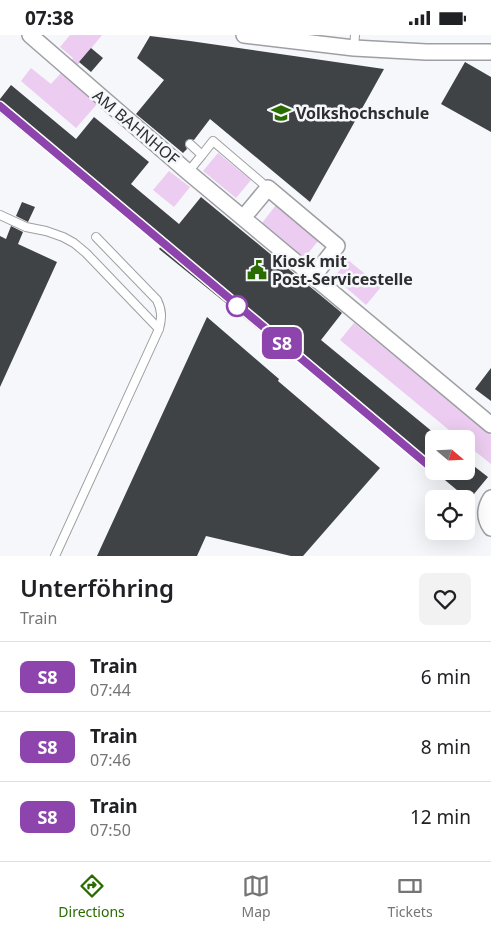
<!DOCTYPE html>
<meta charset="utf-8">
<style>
:root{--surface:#fff;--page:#f2f2f2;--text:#202124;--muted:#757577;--line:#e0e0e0;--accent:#2a6b00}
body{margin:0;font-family:"Noto Sans",sans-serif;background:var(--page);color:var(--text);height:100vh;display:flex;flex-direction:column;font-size:19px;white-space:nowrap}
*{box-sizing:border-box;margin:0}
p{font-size:16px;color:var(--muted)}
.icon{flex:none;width:28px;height:28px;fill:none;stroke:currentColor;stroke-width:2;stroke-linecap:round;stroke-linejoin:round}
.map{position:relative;height:521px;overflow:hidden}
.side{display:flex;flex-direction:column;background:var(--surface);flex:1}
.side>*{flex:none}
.badge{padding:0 10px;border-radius:8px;font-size:18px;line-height:32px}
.needle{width:32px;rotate:109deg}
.controls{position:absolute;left:425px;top:395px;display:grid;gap:10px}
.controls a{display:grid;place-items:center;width:50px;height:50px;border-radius:8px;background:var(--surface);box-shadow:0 5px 20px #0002;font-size:25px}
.map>.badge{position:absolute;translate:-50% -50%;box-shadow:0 0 0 2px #fff}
.round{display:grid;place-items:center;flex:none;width:52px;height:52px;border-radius:8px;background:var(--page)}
.overview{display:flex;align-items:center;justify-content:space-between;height:85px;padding:0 20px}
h1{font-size:24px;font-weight:600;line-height:38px}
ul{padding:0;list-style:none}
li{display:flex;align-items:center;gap:15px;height:70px;padding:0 20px;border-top:1px solid var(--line)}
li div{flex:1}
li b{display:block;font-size:19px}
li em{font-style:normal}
li .badge{min-width:55px;font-weight:700;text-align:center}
.status{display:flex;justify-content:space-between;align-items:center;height:35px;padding:0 25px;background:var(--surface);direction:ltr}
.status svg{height:14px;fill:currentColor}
.menu{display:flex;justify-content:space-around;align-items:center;height:70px;border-top:1px solid var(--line);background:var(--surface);font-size:14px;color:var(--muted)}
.menu a{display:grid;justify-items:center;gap:2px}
.menu .active{color:var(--accent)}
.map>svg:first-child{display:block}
</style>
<div class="status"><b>07:38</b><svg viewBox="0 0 49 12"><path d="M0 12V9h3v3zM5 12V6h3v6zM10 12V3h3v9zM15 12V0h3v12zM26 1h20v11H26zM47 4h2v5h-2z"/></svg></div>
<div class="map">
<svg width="491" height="521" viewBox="0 0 491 521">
<rect width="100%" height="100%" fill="#f5f7fa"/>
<!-- green -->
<path fill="#ecccf0" d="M70 0H102L76 32 70 28 73 23 60 12Z
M31 33 51 49 61 38 98 68 76 93 21 46Z
M218 118 251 145 236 163 203 136Z
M169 136 190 152 174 172 153 155Z
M276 170 319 205 304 223 262 188Z
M348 225 381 252 366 270 334 242Z
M354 288 491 400V429L466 409V404H460L340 305Z"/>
<!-- building -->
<path fill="#404345" d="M150 1 190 6 384 34 310 167 210 84 194 105 189 104 186 106 185 110 187 114 183 118 136 79 164 45 137 23Z
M91 13 103 23 91 37 79 27Z
M465 27 491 42V97L441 69Z
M11 50 76 104 94 82 149 127 131 149 179 189 201 162 342 278 321 305 434 398V436L302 328 301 329 159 214 161 211 0 78V64Z
M22 167 35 172 28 187 16 181Z
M11 191 23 197 18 209 57 227 0 352V201L6 204Z
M207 282 279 344 278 346 380 433 303 521H291L206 501 197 521H97Z
M491 333V366L475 354Z
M466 425 488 442 469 465 434 436H466Z"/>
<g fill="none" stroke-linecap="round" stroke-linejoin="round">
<defs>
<path id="lane" d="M354 13 355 0
M202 120 213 106 268 153
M188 137 202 120 190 109
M0 180 26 192 46 196 63 202 74 208 86 218 159 294
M55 521 159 294C162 283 162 275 157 265L96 202"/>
<path id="street" d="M30 0 188 137 491 390
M244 0 354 13 426 17H491
M243 183 268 153 337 211 313 242
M491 463C484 474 484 483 491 493"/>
</defs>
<!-- lane casing -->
<use href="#lane" stroke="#9e9fa3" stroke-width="10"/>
<!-- street casing -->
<use href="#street" stroke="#9e9fa3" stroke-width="18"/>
<!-- lane -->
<use href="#lane" stroke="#fff" stroke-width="8"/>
<!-- street -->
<use href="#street" stroke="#fff" stroke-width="15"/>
</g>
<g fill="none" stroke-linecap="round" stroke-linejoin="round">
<defs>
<path id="line" d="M0 71 434 435"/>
</defs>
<!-- line casing -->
<use href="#line" stroke="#fff" stroke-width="11"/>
<!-- line -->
<use href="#line" stroke="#8e44ad" stroke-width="8"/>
</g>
<!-- icons -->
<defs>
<symbol id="university-bare" viewBox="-9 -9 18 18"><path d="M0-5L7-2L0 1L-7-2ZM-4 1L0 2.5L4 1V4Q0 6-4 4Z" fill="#2a6b00" stroke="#f5f7fa" stroke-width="2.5" paint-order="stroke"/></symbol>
<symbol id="civic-bare" viewBox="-9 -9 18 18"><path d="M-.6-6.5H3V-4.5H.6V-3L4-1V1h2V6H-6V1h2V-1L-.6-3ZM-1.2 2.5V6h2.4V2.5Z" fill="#2a6b00" stroke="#f5f7fa" stroke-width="2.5" paint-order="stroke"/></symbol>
</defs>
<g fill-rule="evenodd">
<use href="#university-bare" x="267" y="64" width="28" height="28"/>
<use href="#civic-bare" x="243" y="221" width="28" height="28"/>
</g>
<!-- markers -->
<circle fill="#fff" stroke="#8e44ad" stroke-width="2.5" cx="237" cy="271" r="10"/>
<g text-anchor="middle" stroke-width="5" stroke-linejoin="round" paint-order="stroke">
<!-- poi labels -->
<g font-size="16" font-weight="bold" fill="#2e2e30" stroke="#f5f7fa" text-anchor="start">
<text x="296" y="84">Volkshochschule</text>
<text x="272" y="232">Kiosk mit<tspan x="272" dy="18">Post-Servicestelle</tspan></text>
</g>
<!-- street labels -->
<g font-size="16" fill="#2e2e30" stroke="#f5f7fa">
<text transform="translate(136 92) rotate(40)" y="6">AM BAHNHOF</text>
</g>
</g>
</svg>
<div class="controls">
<a><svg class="needle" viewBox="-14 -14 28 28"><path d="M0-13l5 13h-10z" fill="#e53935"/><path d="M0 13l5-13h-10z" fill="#757577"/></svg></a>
<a><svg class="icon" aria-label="locate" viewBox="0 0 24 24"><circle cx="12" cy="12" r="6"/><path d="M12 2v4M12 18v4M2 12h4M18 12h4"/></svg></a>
</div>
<b class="badge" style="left:282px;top:308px;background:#8e44ad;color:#fff">S8</b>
</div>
<section class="side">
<div class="overview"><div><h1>Unterföhring</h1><p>Train</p></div><a class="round"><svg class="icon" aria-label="heart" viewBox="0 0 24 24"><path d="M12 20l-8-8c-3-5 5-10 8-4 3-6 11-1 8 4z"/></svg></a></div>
<ul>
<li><span class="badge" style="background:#8e44ad;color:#fff">S8</span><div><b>Train</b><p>07:44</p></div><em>6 min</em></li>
<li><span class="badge" style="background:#8e44ad;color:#fff">S8</span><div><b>Train</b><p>07:46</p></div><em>8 min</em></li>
<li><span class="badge" style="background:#8e44ad;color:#fff">S8</span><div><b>Train</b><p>07:50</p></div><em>12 min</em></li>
</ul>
</section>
<nav class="menu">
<a class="active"><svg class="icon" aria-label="directions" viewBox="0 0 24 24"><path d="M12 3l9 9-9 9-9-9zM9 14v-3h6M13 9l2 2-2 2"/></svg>Directions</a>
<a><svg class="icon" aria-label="map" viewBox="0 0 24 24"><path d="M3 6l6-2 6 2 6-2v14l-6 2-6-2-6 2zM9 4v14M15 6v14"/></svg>Map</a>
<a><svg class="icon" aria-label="tickets" viewBox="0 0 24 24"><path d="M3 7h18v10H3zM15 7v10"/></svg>Tickets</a>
</nav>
